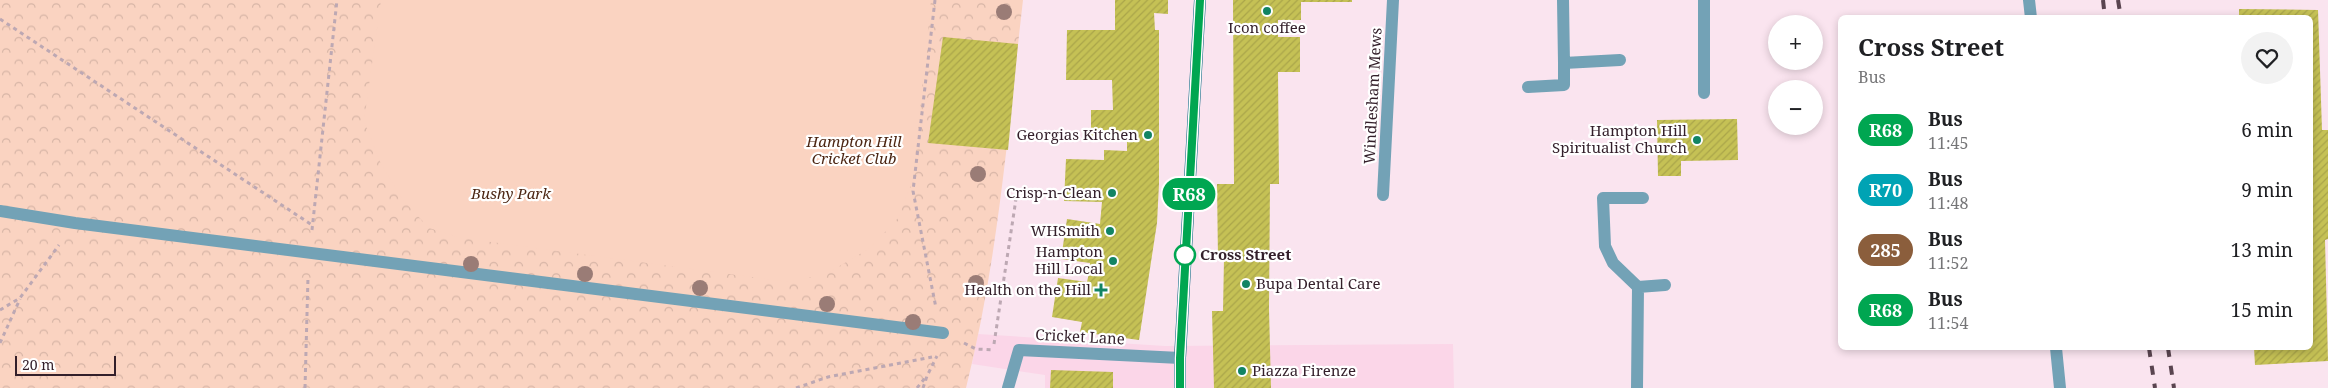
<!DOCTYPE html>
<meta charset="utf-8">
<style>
:root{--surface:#fff;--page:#f2f2f2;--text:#202124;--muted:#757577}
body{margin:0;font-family:"Noto Serif",serif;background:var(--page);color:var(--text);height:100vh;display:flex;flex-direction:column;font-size:19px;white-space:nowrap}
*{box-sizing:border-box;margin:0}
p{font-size:16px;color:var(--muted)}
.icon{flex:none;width:28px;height:28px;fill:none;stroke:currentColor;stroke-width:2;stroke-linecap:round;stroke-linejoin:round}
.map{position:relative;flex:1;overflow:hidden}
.details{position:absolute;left:1838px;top:15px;width:475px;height:335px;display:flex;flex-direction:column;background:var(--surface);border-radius:8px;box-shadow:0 2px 8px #0003}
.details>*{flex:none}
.badge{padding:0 10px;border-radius:16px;font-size:18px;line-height:32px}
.tools{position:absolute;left:1768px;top:15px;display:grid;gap:10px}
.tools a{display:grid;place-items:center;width:55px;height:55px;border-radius:50%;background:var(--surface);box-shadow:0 2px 8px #0003;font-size:25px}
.scale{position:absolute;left:15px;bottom:12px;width:101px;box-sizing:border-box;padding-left:5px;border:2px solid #331f2a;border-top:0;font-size:14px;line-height:18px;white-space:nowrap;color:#331f2a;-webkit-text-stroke:4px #fff;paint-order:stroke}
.map>.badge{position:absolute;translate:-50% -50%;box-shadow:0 0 0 2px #fff}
.round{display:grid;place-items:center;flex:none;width:52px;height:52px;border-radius:26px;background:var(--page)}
.summary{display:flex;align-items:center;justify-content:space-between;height:85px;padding:0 20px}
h1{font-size:24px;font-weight:700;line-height:38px}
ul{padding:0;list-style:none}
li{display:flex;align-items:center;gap:15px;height:60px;padding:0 20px}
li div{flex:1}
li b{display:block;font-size:19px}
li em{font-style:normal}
li .badge{min-width:55px;font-weight:700;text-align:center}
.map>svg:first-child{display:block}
</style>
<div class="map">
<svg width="2328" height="388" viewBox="0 0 2328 388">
<defs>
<pattern id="forest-crowns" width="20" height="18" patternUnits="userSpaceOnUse" patternTransform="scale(1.25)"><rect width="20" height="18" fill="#fad3c1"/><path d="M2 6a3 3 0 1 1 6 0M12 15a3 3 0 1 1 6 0" fill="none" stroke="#d7b5a6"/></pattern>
<pattern id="building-hatch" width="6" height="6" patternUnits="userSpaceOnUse" patternTransform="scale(1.25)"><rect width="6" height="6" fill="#c5c155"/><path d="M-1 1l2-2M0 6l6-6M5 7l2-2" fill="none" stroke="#aaa54a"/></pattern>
</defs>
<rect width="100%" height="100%" fill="#fae4ef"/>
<!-- built -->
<path fill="#fbd6e8" d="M978 334 1165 346 1453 344 1454 388H1045V375L972 364Z"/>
<!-- forest -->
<path fill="url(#forest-crowns)" d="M0 0H1023C1008 130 998 261 966 388H0Z"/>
<!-- garden -->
<path fill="#fad3c1" d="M381 0H931L913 180 898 218 870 248 826 274 788 282 461 238 429 228 403 200 381 164 364 121Z"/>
<!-- building -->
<path fill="url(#building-hatch)" d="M1115 0H1168V14L1154 13 1155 30H1159V184L1157 223 1139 340 1080 332 1082 322 1052 317 1058 278 1087 282 1089 273 1090 263 1061 259 1067 219 1100 224 1102 202 1064 201 1066 159 1104 160V150L1127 151V137L1091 138V110H1113L1112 80H1066L1067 30H1115Z
M1233 0H1352V2H1301V20H1278V37H1300V72H1278L1279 184H1270L1269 309 1271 388H1214L1212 311H1223L1224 259H1218L1217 184H1234Z
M2239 9 2318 10 2322 130H2328V239L2325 240 2328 361 2255 365 2254 348H2310V18H2239Z
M943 37 1018 44 1008 150 928 143Z
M1737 119 1738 160 1681 161V176H1658L1657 120Z
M1051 370 1113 372V388H1050Z"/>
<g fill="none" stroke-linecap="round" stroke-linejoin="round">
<!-- path -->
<path stroke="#bda8b3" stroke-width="3" stroke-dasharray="4 4" stroke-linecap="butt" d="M935 0 913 191 936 308
M0 19 312 225
M312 230 337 0
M0 310 20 298 59 245
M0 343 20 299
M964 343 976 349 994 350
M994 344 1016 199
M305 388 308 277
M796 388 828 377 932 357
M917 388 925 378
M923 388 927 376 937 356"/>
<!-- lane -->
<path stroke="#73a2b6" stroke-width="12" d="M1563 0 1564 63
M1704 0V93
M1528 87 1564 85V63L1620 60
M1383 195 1393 0
M0 211 75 223 943 333
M1638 287 1613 263 1605 246 1603 198H1643
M1008 388 1019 350 1180 358"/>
<!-- street -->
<path stroke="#73a2b6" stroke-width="12" d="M2029 0 2031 18
M2056 348 2060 388
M1637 388 1638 287 1665 285"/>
<!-- primary -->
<path stroke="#00617d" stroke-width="12" d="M1180 388V358L1200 0"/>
<!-- rail -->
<path stroke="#5a4550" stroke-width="4" stroke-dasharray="9 9" stroke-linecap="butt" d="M2103 0 2105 18
M2118 0 2121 18
M2149 348 2155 388
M2168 348 2174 388"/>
</g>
<!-- trees -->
<g fill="#9a7c76">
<circle cx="1004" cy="12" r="8"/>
<circle cx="978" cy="174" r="8"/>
<circle cx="471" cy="264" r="8"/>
<circle cx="585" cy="274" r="8"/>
<circle cx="976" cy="283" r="8"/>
<circle cx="700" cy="288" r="8"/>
<circle cx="827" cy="304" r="8"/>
<circle cx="913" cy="322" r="8"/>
</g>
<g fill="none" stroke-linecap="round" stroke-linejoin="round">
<defs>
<path id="line" d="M1180 388V358L1200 0"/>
</defs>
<!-- line casing -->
<use href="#line" stroke="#fff" stroke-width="11"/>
<!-- line -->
<use href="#line" stroke="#00a651" stroke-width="8"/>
</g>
<!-- markers -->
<g fill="#128463" stroke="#fff" stroke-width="2">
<circle cx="1267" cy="11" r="5"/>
<circle cx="1148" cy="135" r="5"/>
<circle cx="1697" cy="140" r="5"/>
<circle cx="1112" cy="193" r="5"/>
<circle cx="1110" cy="231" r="5"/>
<circle cx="1113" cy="261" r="5"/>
<circle cx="1246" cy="284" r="5"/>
<path d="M1098.5 282.5h5v5h5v5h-5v5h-5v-5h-5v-5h5z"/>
<circle cx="1242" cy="371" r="5"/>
</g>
<circle fill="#fff" stroke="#00a651" stroke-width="2.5" cx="1185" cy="255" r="10"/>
<g text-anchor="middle" stroke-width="4.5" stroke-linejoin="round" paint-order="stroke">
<!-- poi labels -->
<g font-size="15" fill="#331f2a" stroke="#fff" text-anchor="end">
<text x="1267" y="33" text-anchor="middle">Icon coffee</text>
<text x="1687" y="136">Hampton Hill<tspan x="1687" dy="17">Spiritualist Church</tspan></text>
<text x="1138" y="140">Georgias Kitchen</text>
<text x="1102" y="198">Crisp-n-Clean</text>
<text x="1100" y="236">WHSmith</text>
<text x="1103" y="257">Hampton<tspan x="1103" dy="17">Hill Local</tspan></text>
<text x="1256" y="289" text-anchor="start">Bupa Dental Care</text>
<text x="1091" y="295">Health on the Hill</text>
<text x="1252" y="376" text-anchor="start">Piazza Firenze</text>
</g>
<!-- street labels -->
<g font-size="15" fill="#331f2a" stroke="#fff">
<text transform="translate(1373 96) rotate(-87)" y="5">Windlesham Mews</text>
<text transform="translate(1080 337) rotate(3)" y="5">Cricket Lane</text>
</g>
<!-- park labels -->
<g font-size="15" font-style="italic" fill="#4c2613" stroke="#fff">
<text x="854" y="147">Hampton Hill<tspan x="854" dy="17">Cricket Club</tspan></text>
<text x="511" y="199">Bushy Park</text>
</g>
<!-- stop labels -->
<g font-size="15" font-weight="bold" fill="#331f2a" stroke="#fff" text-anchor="start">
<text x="1200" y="260">Cross Street</text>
</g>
</g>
</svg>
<div class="tools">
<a>+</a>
<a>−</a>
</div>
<div class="scale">20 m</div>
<b class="badge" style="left:1189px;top:194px;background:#00a651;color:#fff">R68</b>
<section class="details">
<div class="summary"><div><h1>Cross Street</h1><p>Bus</p></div><a class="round"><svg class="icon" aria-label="heart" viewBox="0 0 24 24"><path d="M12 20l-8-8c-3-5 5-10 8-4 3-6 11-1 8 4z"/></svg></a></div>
<ul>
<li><span class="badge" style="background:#00a651;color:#fff">R68</span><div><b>Bus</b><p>11:45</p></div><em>6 min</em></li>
<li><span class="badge" style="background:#00a3b4;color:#fff">R70</span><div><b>Bus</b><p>11:48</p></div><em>9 min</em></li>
<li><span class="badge" style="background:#8b5e3c;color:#fff">285</span><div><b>Bus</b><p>11:52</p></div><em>13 min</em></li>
<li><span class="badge" style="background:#00a651;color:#fff">R68</span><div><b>Bus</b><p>11:54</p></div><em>15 min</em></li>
</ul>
</section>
</div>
